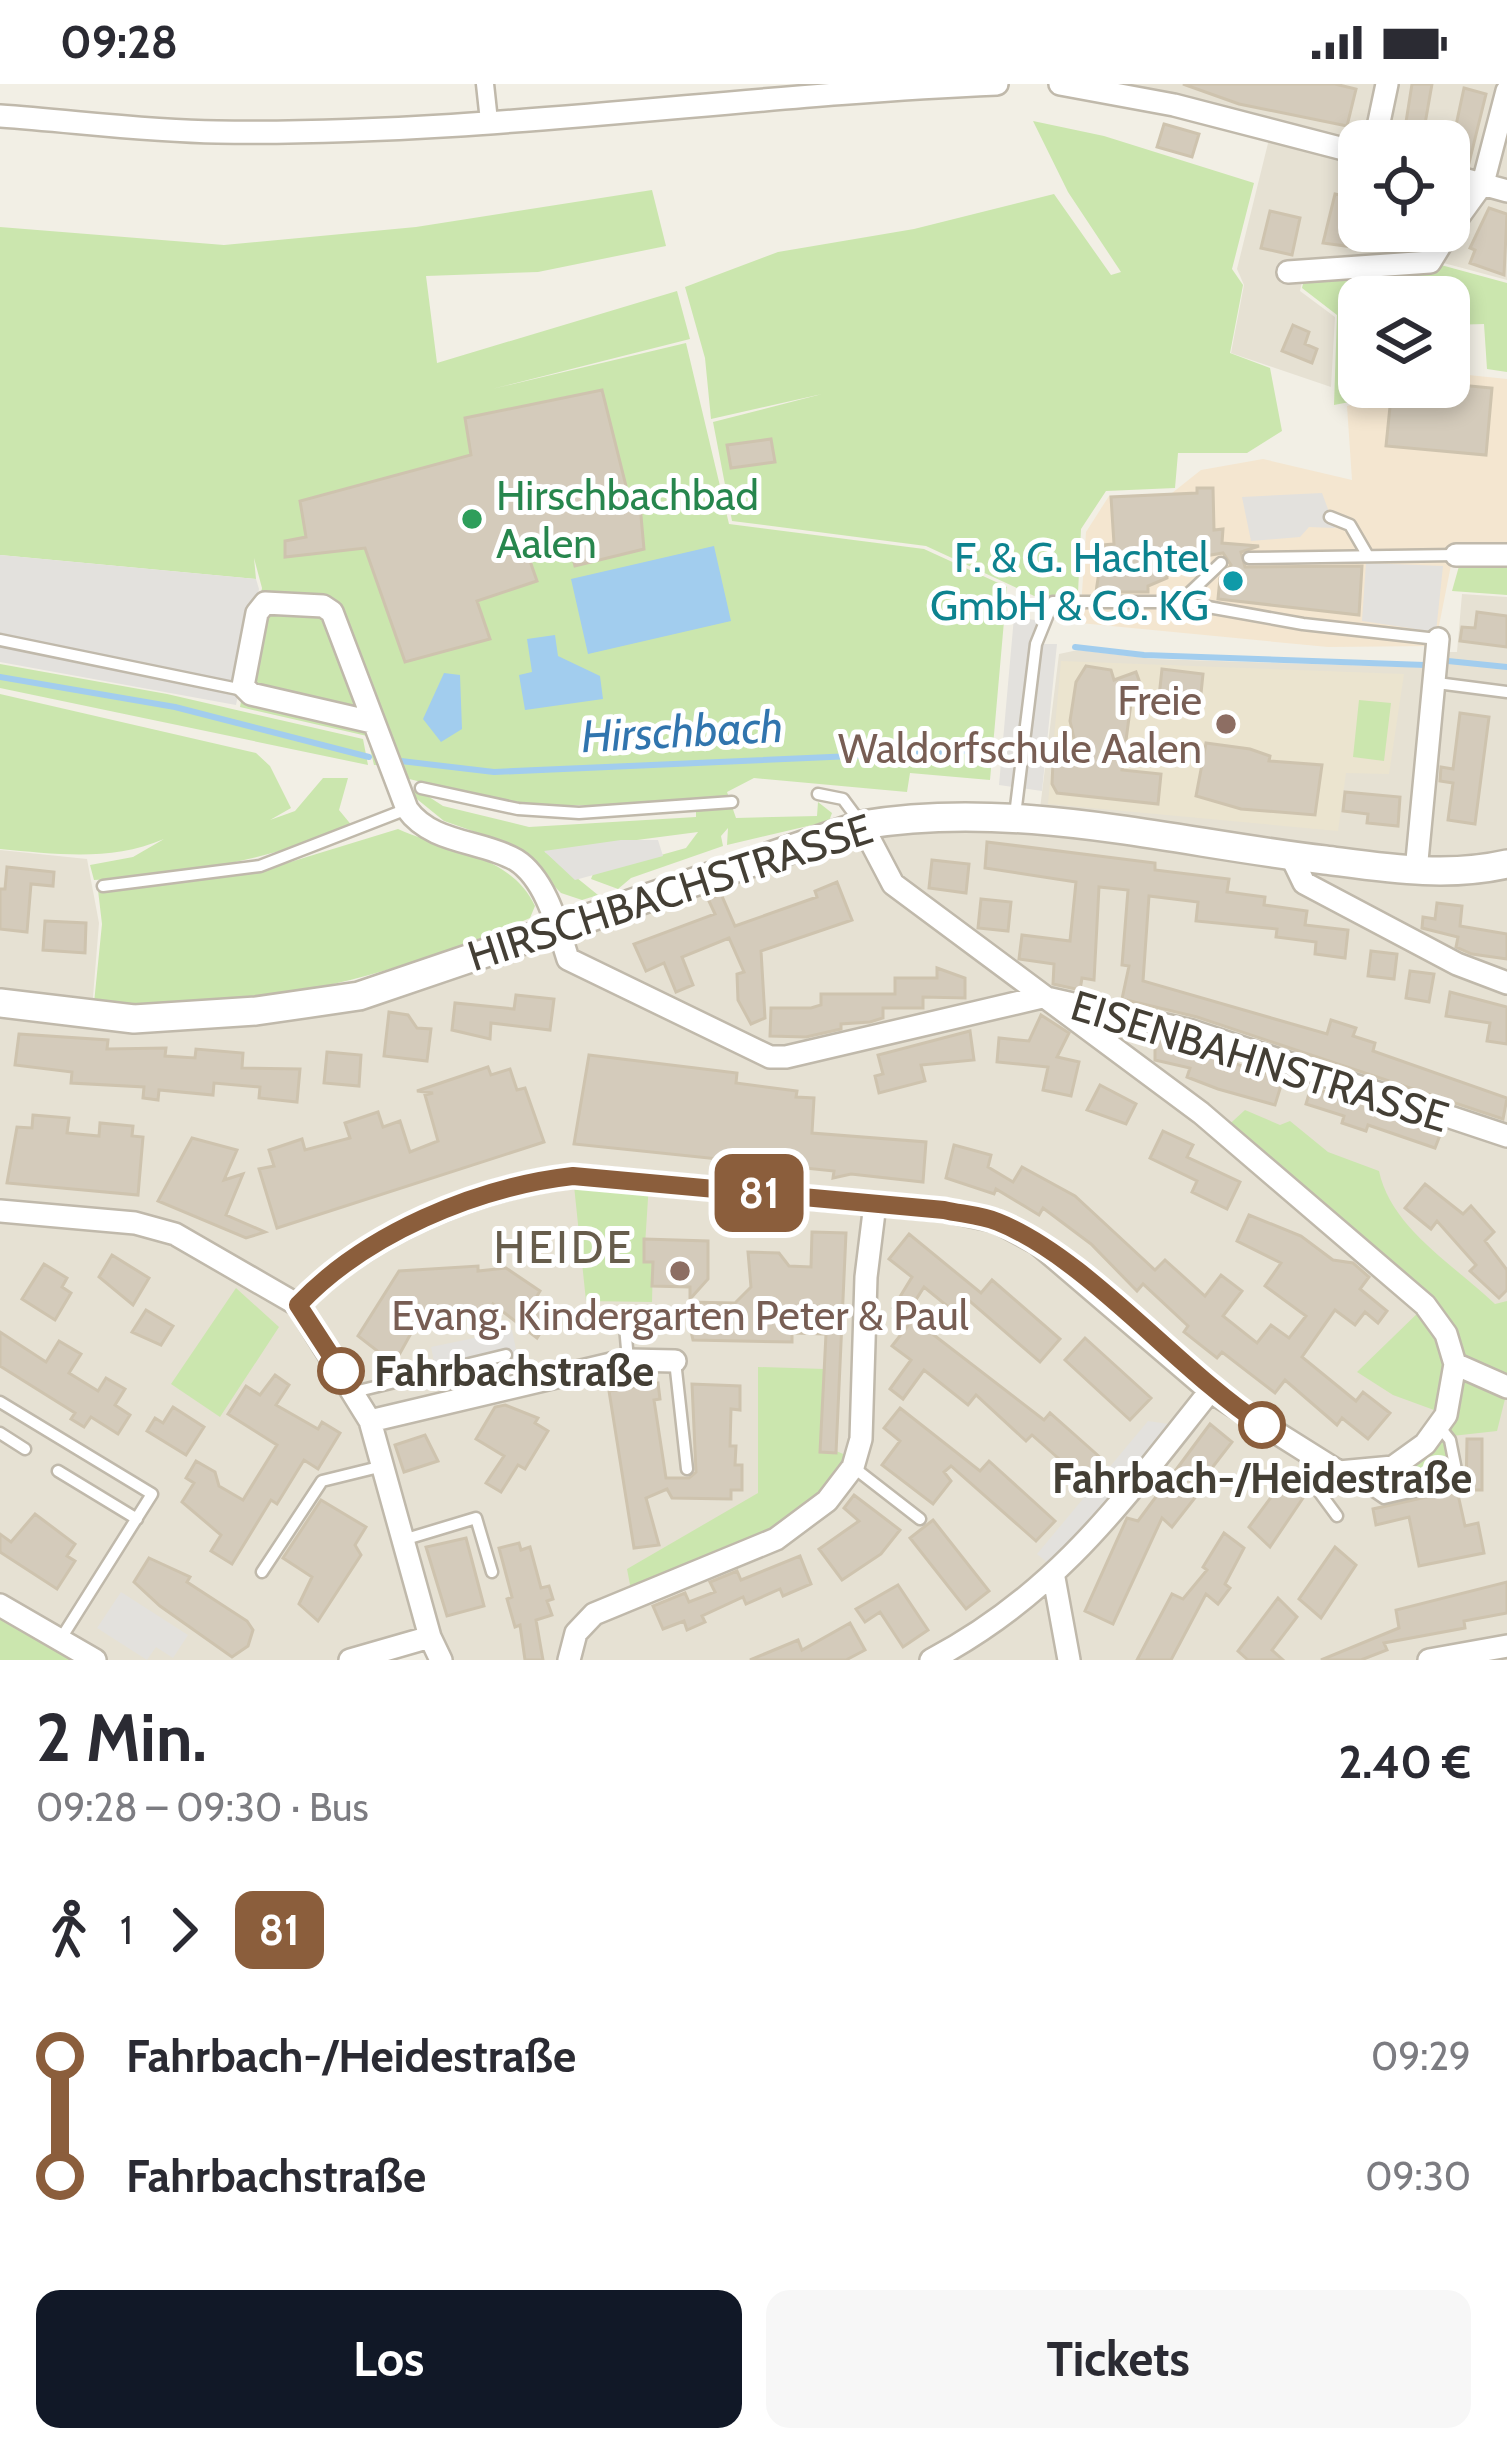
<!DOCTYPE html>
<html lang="de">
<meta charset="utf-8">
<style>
:root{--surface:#fff;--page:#f7f7f7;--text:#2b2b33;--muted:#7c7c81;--accent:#111827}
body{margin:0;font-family:Cabin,sans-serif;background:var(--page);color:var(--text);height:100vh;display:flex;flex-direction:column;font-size:45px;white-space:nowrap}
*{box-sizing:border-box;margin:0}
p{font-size:39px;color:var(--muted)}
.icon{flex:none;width:66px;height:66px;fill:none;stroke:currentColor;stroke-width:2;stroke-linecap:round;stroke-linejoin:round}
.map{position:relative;height:1576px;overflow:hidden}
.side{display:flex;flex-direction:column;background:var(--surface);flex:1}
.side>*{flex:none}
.badge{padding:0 24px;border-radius:18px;font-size:42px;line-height:78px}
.controls{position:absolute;left:1338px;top:36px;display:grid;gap:24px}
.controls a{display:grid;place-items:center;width:132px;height:132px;border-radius:24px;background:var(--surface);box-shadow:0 6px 18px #0003;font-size:60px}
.map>.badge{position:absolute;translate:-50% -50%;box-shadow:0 0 0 6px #fff}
.legs{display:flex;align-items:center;gap:18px;height:132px;padding:0 36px;font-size:39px}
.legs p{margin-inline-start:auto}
.summary{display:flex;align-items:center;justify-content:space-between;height:204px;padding:0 36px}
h1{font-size:66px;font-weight:700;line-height:90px}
.button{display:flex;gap:24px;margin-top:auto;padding:24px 36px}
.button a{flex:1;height:138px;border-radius:24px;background:var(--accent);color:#fff;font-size:48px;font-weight:700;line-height:138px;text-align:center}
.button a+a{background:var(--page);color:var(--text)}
ul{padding:0 36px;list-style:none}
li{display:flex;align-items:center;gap:42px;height:120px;font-size:45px}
li i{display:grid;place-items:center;width:18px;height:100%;margin:0 15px;background:currentColor}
li i::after{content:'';width:30px;height:30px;margin:-15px;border:9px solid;border-radius:50%;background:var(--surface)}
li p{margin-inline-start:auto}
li:first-child i{background:linear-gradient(#0000 50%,currentColor 0)}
li:last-child i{background:linear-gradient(currentColor 50%,#0000 0)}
.status{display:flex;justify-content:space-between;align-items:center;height:84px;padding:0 60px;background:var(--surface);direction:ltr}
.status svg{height:33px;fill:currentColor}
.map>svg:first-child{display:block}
</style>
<div class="status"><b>09:28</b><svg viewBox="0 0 49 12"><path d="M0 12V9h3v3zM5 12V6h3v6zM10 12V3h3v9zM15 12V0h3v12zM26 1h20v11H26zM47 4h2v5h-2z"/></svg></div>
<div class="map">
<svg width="1507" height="1576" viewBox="0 0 1507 1576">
<rect width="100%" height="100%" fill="#f2efe5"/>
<!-- residential -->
<path fill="#e6e1d3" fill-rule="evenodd" d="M1095 0H1507V196L1436 177 1305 183 1300 207 1335 233 1331 303 1231 269 1244 201 1237 185 1272 43ZM1359 57H1449V147H1359Z
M1462 510 1507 513V1576H441L429 1553 350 1576H95L0 1521V766L87 775 99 839 92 925 359 912 862 741H1038L1059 570 1078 566 1154 575 1441 584 1443 568H1457Z"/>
<!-- commercial -->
<path fill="#f4e6d0" d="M1449 289 1507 295V466H1454L1435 562 1328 563 1080 539 1086 448 1109 412 1172 409 1201 386 1263 375 1352 396 1347 322 1391 310 1392 303H1449Z"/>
<!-- education -->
<path fill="#ebe4cf" d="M1061 577 1404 590 1389 690 1346 689 1338 747 1048 720Z"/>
<!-- green -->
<path fill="#cbe6ae" d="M1033 37 1104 52 1254 99 1232 185 1243 201 1230 269 1270 284 1282 347 1247 369H1178L1175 404 1106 407 1081 445 1078 509 1045 517 926 462 732 437 713 338 822 310 711 335 705 274 685 203 778 168 914 145 1054 110 1111 191 1121 188 1068 108Z
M652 106 666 162 538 188 426 192 437 279 677 207 690 255 492 305 686 259 729 440 924 465 1007 503 990 696 910 689 907 708 754 694 727 708 736 734 817 732 818 718 832 729 829 737 727 761 728 744 721 752 723 762 631 794 618 805 591 795 593 790 686 764 698 748 545 768 598 811 582 816 561 809 513 761 444 737 407 707H420L443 722 529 743 696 733V720L519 722 397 692 396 681H374L367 652 240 623 262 504 254 474 256 495 0 471V143L224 161 416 143Z
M1430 178 1507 199V288L1487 285 1484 240 1449 241V213H1359V303H1392L1391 310 1334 321 1337 231 1302 204 1306 188Z
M1461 475H1507V511L1452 507Z
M0 580 167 610 363 655 368 681 0 604Z
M0 610 256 669 270 682 291 724 270 736 295 727 323 694H348L339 726 353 743C268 775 186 792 94 796L90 781 133 773 164 755C110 778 57 770 0 765Z
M1359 616 1391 619 1384 677 1353 673Z
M398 745C446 767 511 770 535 822L530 834C389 894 251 931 94 919L102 840 98 806 261 787Z
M1245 1026 1280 1041 1290 1037 1328 1068 1379 1087C1391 1144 1453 1180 1495 1220L1507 1217V1307L1497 1347 1452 1352 1443 1342 1445 1330 1393 1311 1357 1288 1425 1222 1222 1047Z
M573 1092 649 1099 644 1177 653 1178 652 1218 586 1217Z
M236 1204 279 1243 220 1333 171 1300Z
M758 1283 825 1285 822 1361 855 1375 807 1435 632 1511 627 1485 758 1409Z
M1440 1348 1447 1357 1454 1390 1448 1397 1384 1411 1370 1402 1367 1391Z
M0 1530 87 1576H0Z"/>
<!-- parking -->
<path fill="#e3e1dd" d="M1322 409 1335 444 1309 443 1300 453 1251 457 1242 413Z
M0 471 256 495 259 505 236 621 0 578Z
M1366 479 1443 482 1436 548 1362 537Z
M1014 533 1042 537 1036 560H1057L1042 707 999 701Z
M621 756H658L663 772 575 796 544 767Z
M512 1246 521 1290 440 1307 431 1263Z
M1148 1337 1182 1342 1060 1489 1037 1470Z
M121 1508 188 1551 173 1574 156 1563 147 1576 97 1544Z"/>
<!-- water -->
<path fill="#a2cdee" d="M714 462 731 537 588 570 571 495Z
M555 551 558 572 600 592 603 615 525 626 519 591 532 588 527 555Z
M444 589 460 591 462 645 441 658 423 635Z"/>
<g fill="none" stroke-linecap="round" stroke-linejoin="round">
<!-- stream -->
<path stroke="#a2cdee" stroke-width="6" d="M1075 563 1144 571 1425 581
M1448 577 1507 583
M0 593 175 623 369 673
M401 677 494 688 966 667"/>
</g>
<!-- building -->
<path fill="#d4cbbb" stroke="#cec3ae" stroke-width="3" d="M1183 0H1335L1356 5 1347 42 1239 20Z
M1412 0H1432L1422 57H1403Z
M1464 4 1486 10 1469 79 1449 74Z
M1164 40 1199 50 1192 73 1157 63Z
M1335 110 1359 115V147L1430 149 1421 164 1387 157 1385 163 1368 158 1367 165 1323 159Z
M1489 124 1507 130 1504 191 1470 179 1475 166 1470 164Z
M1270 127 1300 134 1292 171 1261 164Z
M1293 241 1309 248 1305 260 1317 265 1312 279 1282 267Z
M1449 300 1492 304 1486 371 1386 362 1392 303Z
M602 306 629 414 639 410 644 465 575 482 571 467 530 477 537 497 477 517 490 555 405 578 365 464 285 473V457L306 453 300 417 471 371 465 334Z
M771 355 775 378 731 384 727 361Z
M1197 404H1213L1214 446 1223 445 1222 459 1259 462 1241 468 1245 483 1362 482 1359 531 1218 515 1220 494 1231 481 1223 469 1175 477 1176 486 1167 485V494L1148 502V508H1096L1103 461 1114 460 1111 413 1197 409Z
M1477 528 1507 532V563L1460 557 1462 543 1475 544Z
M1086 582 1111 586 1114 596 1136 588 1148 621 1131 619 1122 686 1161 690 1158 720 1057 709 1052 700 1053 678 1080 681 1070 637 1076 598Z
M1162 585 1203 590 1200 619 1158 622Z
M1460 629 1489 633 1475 740 1448 736 1453 699 1440 697 1441 683 1453 685Z
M1206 659 1250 665 1270 672 1269 677 1322 681 1315 731 1241 725 1196 712Z
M1345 708 1400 713 1398 742 1367 739 1368 730 1343 727Z
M987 758 1155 779V786L1229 795 1227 808 1265 813 1264 821 1307 827 1305 841 1348 846 1345 874 1315 870 1316 858 1276 853 1277 845 1196 837 1198 818 1149 812 1143 897 1327 950 1331 936 1356 944 1353 952 1375 959 1373 967 1507 1014 1503 1035 1197 933 1122 915 1129 882 1122 881 1128 806 1099 803 1094 896 1082 894 1080 906 1053 900 1054 880 1019 875 1022 851 1070 857 1076 798 985 784Z
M932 776 969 780 966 809 929 804Z
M7 783 54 788 53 802 31 800 27 848 0 845V805H5Z
M837 798 852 836 761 867 765 934 751 940 738 916 737 890 744 888 729 854 682 873 693 901 676 908 664 879 646 887 634 860 715 830 708 815 721 810 735 842 817 813 815 807Z
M981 815 1011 818 1008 847 978 844Z
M1437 819 1462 822 1460 842 1507 850V875L1472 870 1456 863 1458 853 1422 844 1423 833 1435 835Z
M45 837 86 839 85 869 43 866Z
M1371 867 1397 870 1394 895 1368 892Z
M937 884 965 894V914L923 913V924H883V934L870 938 841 940V945L806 953 770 952 771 924H811L821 921V910H895V894H937Z
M1410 887 1434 890 1429 918 1406 914Z
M1450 908 1507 923V960L1487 957 1490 939 1446 932Z
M516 911 554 915 550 946 491 939 490 955 452 946 455 919 514 925Z
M389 928 408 931 417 944 431 945 427 977 384 972Z
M1041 931 1069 949 1057 973 1079 978 1071 1012 1043 1006 1048 983 997 978 999 954 1029 957Z
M970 947 974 976 921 981 925 997 879 1009 875 992 883 990 878 971Z
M19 950 108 956 107 965 166 964 165 972 195 974 196 965 243 969 242 984 300 985 297 1018 259 1014 260 1003 214 999 213 1011 159 1006 158 1016 143 1014 144 1003 71 999 72 988 15 981Z
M1155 954 1283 995 1275 1021 1218 1005 1187 993 1190 984 1155 976Z
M327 968 361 971 359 1002 324 999Z
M589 971 737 989 736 999 797 1007 796 1013 814 1014 812 1049 926 1058 923 1098 851 1090 833 1094 834 1087 574 1060Z
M488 983 491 991 510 985 517 1006 525 1004 544 1058 277 1144 259 1085 274 1082 269 1066 302 1055 305 1066 350 1054 345 1039 378 1028 383 1043 400 1037 410 1068 438 1057 425 1011 433 1009 417 1007Z
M1100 1001 1136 1020 1126 1040 1087 1026Z
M1311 1003 1442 1046 1435 1064 1368 1041 1366 1047 1342 1039 1344 1032 1306 1020Z
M33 1031 69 1034 67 1049 99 1052 100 1039 133 1042 132 1052 143 1053 138 1111 7 1099 17 1043 32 1044Z
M1163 1047 1193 1061 1187 1073 1240 1098 1227 1125 1192 1108 1197 1097 1150 1074Z
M192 1054 237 1066 224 1096 243 1090 226 1131 265 1148 246 1154 158 1117Z
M954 1061 991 1071 988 1083 1013 1098 1022 1083 1075 1112 1155 1186 1165 1176 1205 1212 1221 1191 1242 1207 1223 1232 1257 1259 1271 1241 1289 1254 1306 1232 1265 1202 1281 1179 1237 1157 1249 1131 1301 1152 1333 1176 1353 1179 1369 1193 1360 1205 1387 1227 1378 1239 1365 1228 1355 1241 1335 1226 1302 1273 1356 1317 1363 1308 1390 1329 1368 1355 1342 1334 1337 1341 1285 1296 1275 1309 1222 1268 1217 1274 1184 1248 1188 1242 1143 1200 1137 1207 1091 1160 1043 1124 1039 1131 996 1105 994 1110 946 1094Z
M1425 1100 1463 1130 1471 1122 1494 1148 1485 1157 1507 1186V1206L1499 1214 1470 1187 1476 1181 1437 1137 1431 1145 1405 1124Z
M812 1148 846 1149 836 1369 820 1368 826 1250 792 1249V1258L693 1256 689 1238V1218L735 1219 751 1203 748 1168 779 1169 789 1182 811 1183Z
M909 1150 981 1209 992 1196 1060 1255 1040 1278 964 1212 952 1226 924 1203 905 1233 893 1224 912 1193 889 1175Z
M644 1155 708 1157V1195L690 1215V1203L652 1202 653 1178H644Z
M112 1171 149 1194 133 1221 99 1193Z
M44 1180 67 1194 62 1203 71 1209 55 1236 22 1215Z
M478 1182V1187L506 1184 540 1207 537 1212 562 1229 551 1246 545 1242 537 1254 493 1220 490 1225 424 1226 394 1280 358 1252 399 1187Z
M146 1226 173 1242 161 1261 132 1248Z
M913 1235 1044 1336 1050 1329 1102 1375 1083 1396 1032 1351 1026 1357 976 1311 968 1321 924 1286 903 1315 890 1305 911 1276 892 1262Z
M0 1248 46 1278 59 1257 81 1270 69 1289 98 1307 106 1294 125 1305 115 1321 130 1331 118 1350 91 1333 84 1343 71 1335 75 1329 0 1282Z
M1085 1254 1151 1314 1130 1336 1065 1276Z
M275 1291 289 1301 276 1321 318 1345 322 1338 340 1349 318 1385 304 1376 277 1420 271 1416 232 1480 211 1467 221 1451 182 1418 194 1399 186 1394 196 1377 215 1388 219 1402 243 1416 277 1361 228 1330 246 1302 260 1311Z
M658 1299 660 1315 654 1316 666 1394H689L696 1388 692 1300 740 1302V1326L731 1325 730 1362H736L735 1381H742V1406H731V1415L672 1414 667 1405 646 1414 659 1461 634 1464 609 1307Z
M505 1321 538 1334 535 1339 548 1347 525 1385 518 1381 501 1408 486 1399 504 1372 476 1355 495 1323Z
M173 1323 204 1343 186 1371 147 1347 155 1334 163 1339Z
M900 1324 980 1387 989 1377 1055 1437 1036 1457 951 1382 944 1388 951 1397 933 1420 882 1381 900 1357 884 1344Z
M1210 1340 1232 1358 1208 1389 1212 1392 1172 1443 1162 1434 1113 1540 1085 1527 1127 1434 1138 1437Z
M425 1351 438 1377 404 1388 395 1361Z
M1467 1355H1482V1406H1466Z
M1286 1393 1305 1411 1270 1463 1249 1443Z
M1457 1406 1465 1442 1478 1439 1484 1469 1419 1482 1409 1433 1376 1441 1373 1425Z
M854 1411 900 1446 881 1470 842 1496 819 1465 859 1437 844 1424Z
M321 1416 366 1443 355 1461 361 1471 318 1537 299 1520 312 1493 283 1474Z
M35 1430 75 1460 67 1472 75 1477 57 1505 0 1468V1450L11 1458Z
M933 1436 989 1507 966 1525 910 1454Z
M1224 1449 1244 1464 1225 1500 1230 1504 1218 1520 1206 1510 1171 1576H1137L1172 1510 1183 1515 1207 1486 1203 1483Z
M466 1454 484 1522 447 1532 426 1463Z
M519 1459 521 1466 530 1463 541 1504 549 1502 553 1515 547 1517 552 1531 536 1536 543 1576H525L520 1541 515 1543 507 1515 512 1513 499 1464Z
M1335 1463 1356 1481 1321 1534 1299 1515Z
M800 1472 811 1500 783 1512 780 1505 746 1520 743 1513 702 1532 705 1538 687 1546 684 1537 663 1545 653 1522 685 1509 689 1518 715 1508 710 1498 737 1487 741 1496Z
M149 1474 190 1493 187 1498 247 1537 253 1546 248 1562 232 1573 160 1522 134 1498Z
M1507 1498V1529L1464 1537 1465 1544 1384 1559 1387 1566 1361 1576H1321L1399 1544 1396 1526Z
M898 1501 928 1546 903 1563 880 1528 865 1538 856 1525Z
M1278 1514 1297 1533 1272 1566 1283 1576H1248L1238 1567Z
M850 1539 865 1566 846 1576H750L798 1556 802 1566Z"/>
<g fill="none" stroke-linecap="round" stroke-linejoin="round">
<defs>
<path id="service" d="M1330 433 1350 441 1368 472
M1249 474 1456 471
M1180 518 1221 479
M0 556 243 606
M1437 599 1507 608
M421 704 518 725 579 729 732 718
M818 710 843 715 860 738
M1015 731 1036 560 1053 518H1180L1303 540 1437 555
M103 802 260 782 407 725
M624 1231 628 1276
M675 1277 687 1385
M354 1308 506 1271
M0 1318 152 1410 60 1556
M0 1349 25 1365
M1305 1369 1309 1394 1337 1432
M853 1383 920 1435
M58 1387 137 1435
M1364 1388 1368 1403 1384 1414 1449 1399 1457 1391 1450 1356 1438 1341
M403 1456 476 1434 492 1488
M262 1488 322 1397 383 1382"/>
<path id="pedestrian" d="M485 0 489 37"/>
<path id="minor" d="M1060 0 1174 21 1359 69
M0 32C72 37 145 47 217 48 478 52 737 11 997 0
M1375 57 1387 0
M1449 91 1507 107
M1449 146 1483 99 1507 7
M1288 188 1430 178 1449 147
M1456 471H1507
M372 638 251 610 243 602 257 529 265 519 323 522 332 528 407 725C432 760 481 756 516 776 546 795 558 844 568 875L770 973H786L1042 913 1192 947 1507 1052
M1291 772 1304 799 1457 880 1507 899
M1416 787 1438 555
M0 1127 135 1139 175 1150 298 1221 370 1337 430 1553 441 1576
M298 1221C365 1151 476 1103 573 1092L943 1126 996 1137 1037 1159 1210 1307 1339 1388 1393 1383 1425 1360 1446 1331 1455 1280 1446 1250 1425 1221 1201 1029 893 800 862 741
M1455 1280 1507 1303
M370 1337 628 1276 675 1277
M1054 1494 1069 1576
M0 1521 95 1576
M350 1576 430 1553
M569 1576 576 1549 594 1530 776 1455 827 1417 853 1383 861 1355 866 1193 875 1120
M931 1576C1058 1509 1123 1416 1210 1307
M1429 1576 1507 1562"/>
<path id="tertiary" d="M0 919 134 935 256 927 359 912 862 741C1016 715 1172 758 1325 776 1386 784 1446 794 1507 780"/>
</defs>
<!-- service casing -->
<use href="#service" stroke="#c0b9ab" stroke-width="15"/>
<!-- pedestrian casing -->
<use href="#pedestrian" stroke="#c0b9ab" stroke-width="21"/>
<!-- minor casing -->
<use href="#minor" stroke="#c0b9ab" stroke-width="26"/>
<!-- tertiary casing -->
<use href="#tertiary" stroke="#c0b9ab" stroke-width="32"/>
<!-- service -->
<use href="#service" stroke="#fff" stroke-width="10"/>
<!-- pedestrian -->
<use href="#pedestrian" stroke="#fff" stroke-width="16"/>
<!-- minor -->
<use href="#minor" stroke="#fff" stroke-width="21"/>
<!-- tertiary -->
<use href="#tertiary" stroke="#fff" stroke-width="27"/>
</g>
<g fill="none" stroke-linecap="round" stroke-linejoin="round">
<defs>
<path id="line-1" d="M341 1287 298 1221C365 1150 476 1103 573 1092L944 1126C961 1130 981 1131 998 1138 1086 1173 1177 1285 1262 1341"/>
</defs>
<!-- line-1 casing -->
<use href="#line-1" stroke="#fff" stroke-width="27"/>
<!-- line-1 -->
<use href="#line-1" stroke="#8b5e3c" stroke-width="18"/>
</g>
<!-- markers -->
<circle fill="#2e9e5b" stroke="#fff" stroke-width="4.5" cx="472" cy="435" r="12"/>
<circle fill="#0f9aa8" stroke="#fff" stroke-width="4.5" cx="1233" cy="497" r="12"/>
<g fill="#8d6e63" stroke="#fff" stroke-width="4.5">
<circle cx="1226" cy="640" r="12"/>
<circle cx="680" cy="1187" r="12"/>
</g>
<g fill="#fff" stroke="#8b5e3c" stroke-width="6">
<circle cx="341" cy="1287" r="21"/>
<circle cx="1262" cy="1341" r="21"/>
</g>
<g text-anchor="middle" stroke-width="10" stroke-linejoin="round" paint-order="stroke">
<!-- leisure labels -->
<g font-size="42" fill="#27864d" stroke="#fff" text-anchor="start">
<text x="496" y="426">Hirschbachbad<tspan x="496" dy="48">Aalen</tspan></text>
</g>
<!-- culture labels -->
<g font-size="42" fill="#0d838f" stroke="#fff" text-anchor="end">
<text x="1209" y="488">F. &amp; G. Hachtel<tspan x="1209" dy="48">GmbH &amp; Co. KG</tspan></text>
</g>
<!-- education labels -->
<g font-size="42" fill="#785e54" stroke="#fff" text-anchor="end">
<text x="1202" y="631">Freie<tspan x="1202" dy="48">Waldorfschule Aalen</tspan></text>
<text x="680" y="1246" text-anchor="middle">Evang. Kindergarten Peter &amp; Paul</text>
</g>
<!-- street labels -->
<g font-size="42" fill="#443f35" stroke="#fff">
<text transform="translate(670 808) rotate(-18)" y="15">HIRSCHBACHSTRASSE</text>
<text transform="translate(1260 977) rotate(17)" y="15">EISENBAHNSTRASSE</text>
</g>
<!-- stop labels -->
<g font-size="42" font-weight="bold" fill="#443f35" stroke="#fff" text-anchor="start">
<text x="374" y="1302">Fahrbachstraße</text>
<text x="1262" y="1409" text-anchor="middle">Fahrbach-/Heidestraße</text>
</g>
<!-- water labels -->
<g font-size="45" font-style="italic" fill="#3175ae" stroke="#fff">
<text transform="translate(682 647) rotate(-3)" y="16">Hirschbach</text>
</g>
<!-- neighbourhood labels -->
<g font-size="45" letter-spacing="3" fill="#675d4c" stroke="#fff">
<text x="564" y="1179">HEIDE</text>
</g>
</g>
</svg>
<div class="controls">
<a><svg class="icon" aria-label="locate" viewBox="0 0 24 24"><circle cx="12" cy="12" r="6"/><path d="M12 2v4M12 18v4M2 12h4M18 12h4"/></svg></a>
<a><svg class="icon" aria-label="layers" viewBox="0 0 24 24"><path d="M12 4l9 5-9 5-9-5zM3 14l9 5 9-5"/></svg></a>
</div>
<b class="badge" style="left:759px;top:1109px;background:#8b5e3c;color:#fff">81</b>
</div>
<section class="side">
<div class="summary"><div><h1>2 Min.</h1><p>09:28 – 09:30 · Bus</p></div><b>2.40 €</b></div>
<div class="legs"><svg class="icon" aria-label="walk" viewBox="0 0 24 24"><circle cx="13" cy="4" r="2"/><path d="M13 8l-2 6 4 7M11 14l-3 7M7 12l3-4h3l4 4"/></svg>1<svg class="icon" aria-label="forward" viewBox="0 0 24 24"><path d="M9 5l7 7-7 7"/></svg><b class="badge" style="background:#8b5e3c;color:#fff">81</b></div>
<ul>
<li><i style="color:#8b5e3c"></i><b>Fahrbach-/Heidestraße</b><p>09:29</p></li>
<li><i style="color:#8b5e3c"></i><b>Fahrbachstraße</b><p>09:30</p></li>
</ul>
<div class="button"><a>Los</a><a>Tickets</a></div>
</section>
